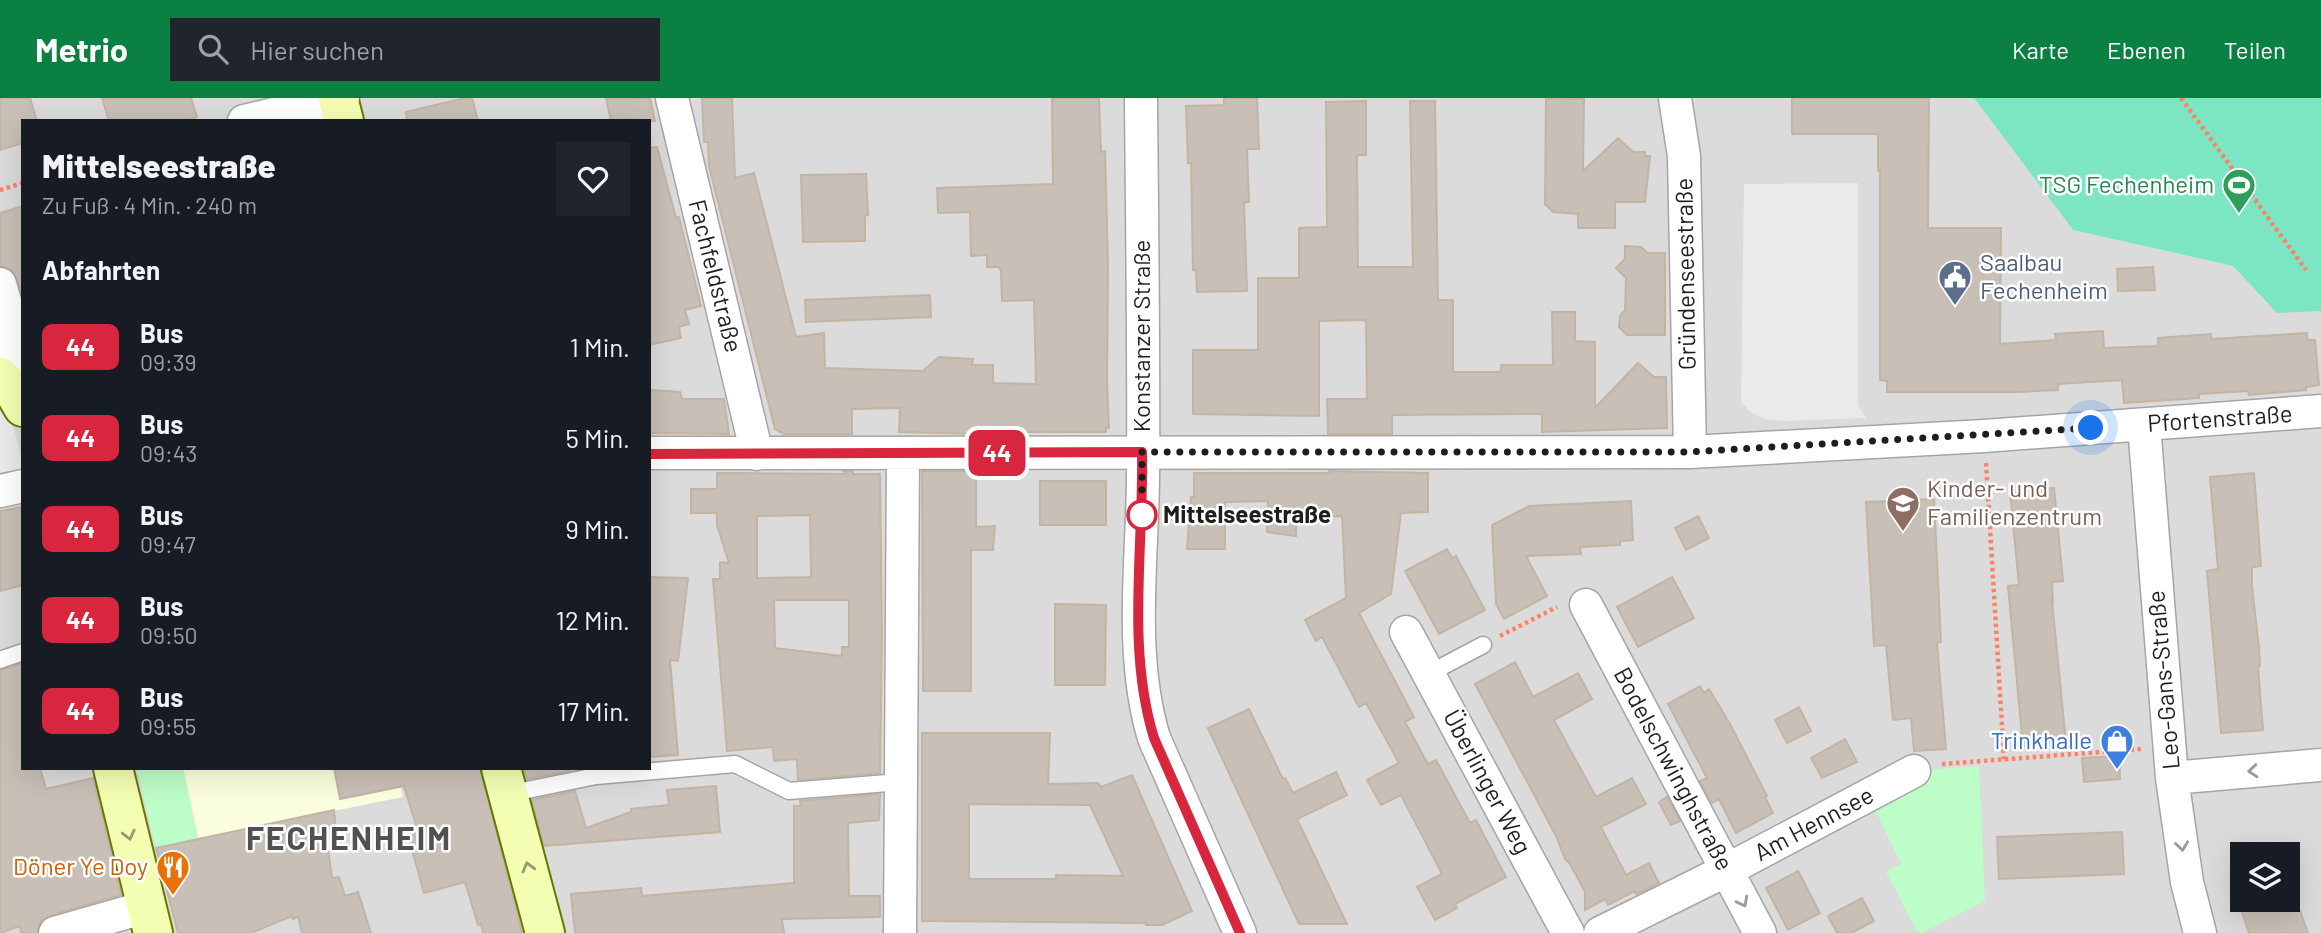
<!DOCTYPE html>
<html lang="de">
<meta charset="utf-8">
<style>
:root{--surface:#171b24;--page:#20242c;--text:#f1f3f6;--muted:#9ea1a6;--accent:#0b8043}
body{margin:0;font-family:Barlow,sans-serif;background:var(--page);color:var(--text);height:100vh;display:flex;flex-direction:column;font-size:26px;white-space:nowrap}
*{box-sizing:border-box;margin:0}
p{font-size:23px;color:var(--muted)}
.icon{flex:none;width:38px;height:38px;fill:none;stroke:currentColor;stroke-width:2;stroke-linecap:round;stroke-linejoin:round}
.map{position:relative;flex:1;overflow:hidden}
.sheet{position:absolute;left:21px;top:21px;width:630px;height:651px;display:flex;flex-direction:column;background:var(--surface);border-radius:0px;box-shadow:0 7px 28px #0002}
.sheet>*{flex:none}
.badge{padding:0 14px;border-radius:10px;font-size:24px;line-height:46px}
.fabs{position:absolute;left:2230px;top:744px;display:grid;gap:14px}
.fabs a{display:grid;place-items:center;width:70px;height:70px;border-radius:0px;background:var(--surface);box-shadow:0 7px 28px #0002;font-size:35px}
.you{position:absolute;width:35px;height:35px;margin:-18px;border:5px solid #fff;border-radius:50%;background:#1a73e8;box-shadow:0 0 0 10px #1a73e833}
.map>.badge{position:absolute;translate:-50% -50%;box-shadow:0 0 0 4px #fff}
h2{padding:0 21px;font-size:26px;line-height:63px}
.round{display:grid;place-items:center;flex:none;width:74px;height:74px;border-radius:0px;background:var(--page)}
.summary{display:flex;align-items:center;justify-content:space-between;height:119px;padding:0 21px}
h1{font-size:33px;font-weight:800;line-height:52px}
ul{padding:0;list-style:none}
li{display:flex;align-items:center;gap:21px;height:91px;padding:0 21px}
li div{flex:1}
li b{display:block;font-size:26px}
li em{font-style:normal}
li .badge{min-width:77px;font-weight:700;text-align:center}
header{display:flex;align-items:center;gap:42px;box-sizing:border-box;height:98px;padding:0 35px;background:var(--accent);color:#fff}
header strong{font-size:33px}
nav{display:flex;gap:38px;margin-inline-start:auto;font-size:24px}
.search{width:490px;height:63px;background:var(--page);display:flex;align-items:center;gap:18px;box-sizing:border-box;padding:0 24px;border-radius:0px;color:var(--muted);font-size:26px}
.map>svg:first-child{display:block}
</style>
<header>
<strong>Metrio</strong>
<div class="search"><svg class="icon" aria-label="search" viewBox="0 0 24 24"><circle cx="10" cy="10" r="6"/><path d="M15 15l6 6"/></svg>Hier suchen</div>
<nav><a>Karte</a><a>Ebenen</a><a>Teilen</a></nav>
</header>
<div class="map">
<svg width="2321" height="835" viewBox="0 0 2321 835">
<rect width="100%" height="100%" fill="#f0ede3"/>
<!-- residential -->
<path fill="#dcdbdb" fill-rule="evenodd" d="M0 0H1974L2073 132 2233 168 2277 214 2321 213V835H0ZM23 23H649V670H23ZM2242 756H2287V802H2242Z"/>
<!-- education -->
<path fill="#fcffdd" d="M183 670H398L403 699 198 740Z"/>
<!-- park -->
<path fill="#bdfdc7" d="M1979 668 1985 803 1922 835H1918L1886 774 1901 766 1870 701 1927 672Z
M137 670H183L198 742 156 750Z"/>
<!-- pitch -->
<path fill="#7be5c4" d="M1974 0H2321V213L2277 215 2233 168 2073 132Z"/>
<!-- parking -->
<path fill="#eaeaea" d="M1858 85V307L1866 320 1784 323 1764 321 1751 314 1741 304 1744 86Z
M0 313 14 330 23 369V376L0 381Z"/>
<!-- building -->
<path fill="#c8bfb6" stroke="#c3b4a4" stroke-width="2" fill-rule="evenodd" d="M0 0H30L37 23H23V45L0 52Z
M102 0H191L197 19 184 23H109Z
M465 0H472L478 23H407L406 14Z
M606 0H650L655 23H611Z
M702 0H732L735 80 754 75 796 239 824 235 825 270 923 273 939 259 973 261 972 267H993V285L1036 286 1034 202 1002 203 1001 173 999 169H987V157L971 158 970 114 938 115 937 90 1053 86 1052 0H1099L1101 54 1105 53 1108 168 1107 284 1109 330H1106V334H977V336L899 334 900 310 852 311V336H784L775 331 709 68 708 44H704Z
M1224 0H1257L1259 51H1247L1249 104H1244L1247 193 1197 194 1196 173 1193 172 1191 65H1188L1186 8 1224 7Z
M1546 0 1584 1 1583 73 1618 40 1633 54H1645V58H1650L1645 104H1615V130H1578V116L1553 114 1545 106Z
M1792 0H1929L1928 130H2001L2000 246 2056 242 2055 236 2103 233 2104 250 2158 248V240L2211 236V241L2307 235V242H2315L2319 287 2306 289V292L2249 297 2248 293 2199 296V300L2124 305 2122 282 2058 286V292L2020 294H1887V283L1880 282V73H1878V36H1792Z
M1366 3V57H1357L1358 169H1413L1410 3H1435L1438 202H1453V274H1501V267H1553L1552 214H1575V243L1595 244V310L1638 265 1654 279H1666L1667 330 1542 334V316L1392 317V336H1328L1327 301H1367L1366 222 1319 223V318L1193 316V252H1258V180H1299V130L1327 129 1326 4Z
M657 49 676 120 679 119 701 208 685 212 689 226 679 229 681 240 649 247V50Z
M866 76 868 117 865 118V143L803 144 801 77Z
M23 108V199L13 173 0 168V115Z
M1625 148 1641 149 1648 155H1665V237H1627L1619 229 1620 218 1625 212 1626 180 1616 170 1625 161Z
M2153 169 2155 192 2118 193 2117 171Z
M930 197 931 219 806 224 805 202Z
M649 292 680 294 682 301H724L729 336 649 335Z
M843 373H853V376H880L882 536 880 675 798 682 797 661 774 663 773 649 727 653 713 481H720V464L729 465 717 427V415H691V391H717V375L847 376ZM810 417 811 479 757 480V418ZM774 502H849V549H842V558L775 550Z
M922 373H976V429L995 428 993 452H971V593H923Z
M1329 373 1428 375V414L1401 415 1391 496 1359 515 1414 619 1405 624 1428 666 1436 662 1470 725 1476 722 1506 779 1455 806 1457 810 1435 822 1417 789 1442 776 1401 697 1381 707 1367 682 1399 665 1366 605 1359 609 1322 539 1316 543 1305 522 1346 500 1342 418 1296 420V438L1267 434 1268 403 1225 404V451H1187L1191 399H1194V375H1329Z
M2254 375 2261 468 2252 469V488L2259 550 2260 568 2258 569 2263 632 2221 635 2207 473 2218 471 2210 379Z
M1040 383H1106V427H1040Z
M2054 390 2063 483 2052 484 2053 503 2052 502 2066 645 2023 649 2008 488 2019 487 2010 394Z
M1934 401 1941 544 1937 545 1946 651 1914 653 1911 620 1893 622 1886 547 1874 548 1866 404Z
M1631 403 1633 442 1620 443V447L1580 449 1581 456 1526 458 1547 498 1504 521 1496 506 1492 427 1529 408Z
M23 409V487L0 493V413Z
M1698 418 1709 440 1686 452 1675 430Z
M1447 451 1452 460 1456 458 1485 512 1439 536 1405 473Z
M649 479 688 480 678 563 670 562 678 657 649 659Z
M1672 479 1694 520 1638 549 1617 509Z
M1055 506 1106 507 1105 587H1055Z
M1515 564 1533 599 1578 575 1592 601 1554 622 1596 699 1632 680 1646 706 1601 729 1626 777 1649 765 1659 785 1636 796 1635 793 1608 807 1605 801 1585 812V794L1570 766 1565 761 1556 738 1475 586Z
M23 565V670H40L46 691 93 680 121 797 49 818 41 823 37 835H21L20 828 0 835V572Z
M1700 588 1704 595 1709 591 1730 626 1767 698 1765 699 1773 715 1736 735 1719 701 1712 705 1700 683 1707 680 1668 606Z
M1799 609 1811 633 1787 645 1775 622Z
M1249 611 1283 681 1285 680 1293 695 1336 674 1347 697 1297 721 1347 826H1299L1208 630Z
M922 635H1050L1048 686 1098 685 1101 689 1132 677 1192 813 1162 827H1146V825L922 823ZM969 706 1090 707 1123 778 1056 777V781H969Z
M1845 641 1857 664 1822 680 1811 660Z
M2119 658 2120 681 2084 684 2082 660Z
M334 670H480L522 835H483L481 826 478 827 465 784 424 795 411 748 410 729 416 727 404 688 340 701Z
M524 670H569L570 673 527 681Z
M716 688 720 734 544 748 532 702 575 693 586 730 631 714V711L669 707 667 692Z
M880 696 879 722 848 725 849 798H880V819L782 821 784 835H575L571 796 641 790 642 798 794 785V708H801L800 703Z
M1667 699 1680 723 1671 727 1659 704Z
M334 712 336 732 327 744 332 780 339 779 345 798 358 794 371 835H302L298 819 293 821 292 818 251 835H178L156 750Z
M2122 734 2124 776 1999 781 1997 739Z
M1798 773 1820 815 1788 832 1766 790Z
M1862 800 1874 823 1851 835H1837L1828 818Z
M2238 802H2296L2308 835H2249Z"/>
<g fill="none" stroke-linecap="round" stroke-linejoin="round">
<defs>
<path id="lane" d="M0 562 23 554
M1428 576 1483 547
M508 696 596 678 735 666 789 693 900 684"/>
<path id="street" d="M672 0 757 356
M1141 0C1142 127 1144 255 1143 382 1142 467 1129 557 1154 640L1240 835
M1675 0 1684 58 1690 354
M244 23 343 0
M0 186 14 235V245L4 283
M2144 327 2172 680 2187 784 2200 835
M649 355 1690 354 1984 338 2321 313
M0 393 23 388
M1586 507 1760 835
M1406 534 1568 835
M2172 680 2321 667
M55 835 146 809
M900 835 903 355
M1600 835 1727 772 1914 673"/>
<path id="secondary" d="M338 0 344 23
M0 279 13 292 23 309
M113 670 153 835
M501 670 545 835"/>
</defs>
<!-- lane casing -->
<use href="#lane" stroke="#a5a5a5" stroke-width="19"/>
<!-- street casing -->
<use href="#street" stroke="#a5a5a5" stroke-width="35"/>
<!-- secondary casing -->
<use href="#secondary" stroke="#637a00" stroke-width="42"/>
<!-- path -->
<path stroke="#ff8165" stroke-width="4.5" stroke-dasharray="3.5 3.5" stroke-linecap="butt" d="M2181 0 2306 172
M0 92 23 85
M1986 365 2004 661
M1500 538 1557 509
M1942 666 2142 651"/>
<!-- lane -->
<use href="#lane" stroke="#fff" stroke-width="16"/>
<!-- street -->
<use href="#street" stroke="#fff" stroke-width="32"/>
<!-- secondary -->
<use href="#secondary" stroke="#f4feb3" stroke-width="38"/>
</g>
<!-- one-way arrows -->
<defs><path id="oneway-chevron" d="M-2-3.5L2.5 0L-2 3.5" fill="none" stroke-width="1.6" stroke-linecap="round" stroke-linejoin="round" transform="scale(1.75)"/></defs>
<g stroke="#9a9a9a">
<use href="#oneway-chevron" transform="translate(2253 673) rotate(175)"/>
<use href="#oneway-chevron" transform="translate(2182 748) rotate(82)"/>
<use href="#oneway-chevron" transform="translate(1743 804) rotate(62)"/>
</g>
<g stroke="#949970">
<use href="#oneway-chevron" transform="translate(129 737) rotate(76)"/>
<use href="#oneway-chevron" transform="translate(528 769) rotate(-105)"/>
</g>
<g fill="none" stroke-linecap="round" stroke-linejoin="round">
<defs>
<path id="line" d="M649 356 1142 354C1144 449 1126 549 1154 640L1240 835"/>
</defs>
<!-- line casing -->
<use href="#line" stroke="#fff" stroke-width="16"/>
<!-- line -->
<use href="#line" stroke="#d7263d" stroke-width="10"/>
<!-- walk -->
<path stroke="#1e1e1e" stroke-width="7" stroke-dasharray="0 12.6" d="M1142 417V354H1690L2091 330"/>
</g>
<!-- icons -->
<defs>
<symbol id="stadium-pin" viewBox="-11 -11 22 30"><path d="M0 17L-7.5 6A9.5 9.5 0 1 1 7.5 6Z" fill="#2e9e5b" stroke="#fff"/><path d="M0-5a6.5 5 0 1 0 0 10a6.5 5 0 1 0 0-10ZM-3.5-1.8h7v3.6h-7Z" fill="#fff"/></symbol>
<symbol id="civic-pin" viewBox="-11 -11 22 30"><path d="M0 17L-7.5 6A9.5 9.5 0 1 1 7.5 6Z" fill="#5c6f8a" stroke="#fff"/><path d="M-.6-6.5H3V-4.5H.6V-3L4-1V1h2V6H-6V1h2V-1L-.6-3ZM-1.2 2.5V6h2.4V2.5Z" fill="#fff"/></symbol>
<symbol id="school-pin" viewBox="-11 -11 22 30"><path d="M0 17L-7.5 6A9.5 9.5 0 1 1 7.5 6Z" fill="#8d6e63" stroke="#fff"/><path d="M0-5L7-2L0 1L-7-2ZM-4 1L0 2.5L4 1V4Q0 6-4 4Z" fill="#fff"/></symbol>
<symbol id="shop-pin" viewBox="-11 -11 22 30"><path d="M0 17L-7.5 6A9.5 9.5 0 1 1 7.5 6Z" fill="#3f7fe0" stroke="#fff"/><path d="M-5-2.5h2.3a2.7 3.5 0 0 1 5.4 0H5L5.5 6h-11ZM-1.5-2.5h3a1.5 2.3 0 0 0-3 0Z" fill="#fff"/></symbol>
<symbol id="restaurant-pin" viewBox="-11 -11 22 30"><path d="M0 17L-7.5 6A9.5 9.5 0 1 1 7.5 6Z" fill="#e8710a" stroke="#fff"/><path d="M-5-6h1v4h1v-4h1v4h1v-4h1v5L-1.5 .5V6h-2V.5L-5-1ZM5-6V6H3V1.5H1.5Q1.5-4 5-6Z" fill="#fff"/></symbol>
</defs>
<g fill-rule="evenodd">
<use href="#stadium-pin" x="2220" y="68" width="38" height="52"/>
<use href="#civic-pin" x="1936" y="160" width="38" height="52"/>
<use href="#school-pin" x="1884" y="386" width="38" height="52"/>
<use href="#shop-pin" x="2098" y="624" width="38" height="52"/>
<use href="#restaurant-pin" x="154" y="750" width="38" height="52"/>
</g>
<!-- markers -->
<circle fill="#fff" stroke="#d7263d" stroke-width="3.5" cx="1142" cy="417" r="14"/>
<g text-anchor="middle" stroke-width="5" stroke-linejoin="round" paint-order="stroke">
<!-- leisure labels -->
<g font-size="24" fill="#27864d" stroke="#fff" text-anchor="end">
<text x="2214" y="95">TSG Fechenheim</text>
</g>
<!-- service labels -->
<g font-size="24" fill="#4e5e75" stroke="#fff" text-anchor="start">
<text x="1980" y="173">Saalbau<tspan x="1980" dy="28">Fechenheim</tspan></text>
</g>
<!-- street labels -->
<g font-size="24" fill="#1e1e1e" stroke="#fff">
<text transform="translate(1686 176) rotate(-91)" y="8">Gründenseestraße</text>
<text transform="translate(715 178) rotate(76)" y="8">Fachfeldstraße</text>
<text transform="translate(1142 238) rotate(-90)" y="8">Konstanzer Straße</text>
<text transform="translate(2220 321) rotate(-4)" y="8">Pfortenstraße</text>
<text transform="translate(2164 582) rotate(-95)" y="8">Leo-Gans-Straße</text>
<text transform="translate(1673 671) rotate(62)" y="8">Bodelschwinghstraße</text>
<text transform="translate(1487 684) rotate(62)" y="8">Überlinger Weg</text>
<text transform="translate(1814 726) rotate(-28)" y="8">Am Hennsee</text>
</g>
<!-- education labels -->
<g font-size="24" fill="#785e54" stroke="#fff" text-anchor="start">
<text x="1927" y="399">Kinder- und<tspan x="1927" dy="28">Familienzentrum</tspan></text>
</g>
<!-- stop labels -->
<g font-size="24" font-weight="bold" fill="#1e1e1e" stroke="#fff" text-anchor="start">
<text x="1163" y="425">Mittelseestraße</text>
</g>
<!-- shop labels -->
<g font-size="24" fill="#366cbe" stroke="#fff" text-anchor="end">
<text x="2092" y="651">Trinkhalle</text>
</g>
<!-- food labels -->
<g font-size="24" fill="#c56008" stroke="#fff" text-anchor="end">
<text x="148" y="777">Döner Ye Doy</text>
</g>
<!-- district labels -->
<g font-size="32" font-weight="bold" letter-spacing="2" fill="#515151" stroke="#fff">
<text x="349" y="752">FECHENHEIM</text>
</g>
</g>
</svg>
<div class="fabs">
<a><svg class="icon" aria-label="layers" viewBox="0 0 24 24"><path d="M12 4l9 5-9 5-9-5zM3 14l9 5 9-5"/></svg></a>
</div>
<div class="you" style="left:2091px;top:330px"></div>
<b class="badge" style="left:997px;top:355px;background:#d7263d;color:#fff">44</b>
<section class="sheet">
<div class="summary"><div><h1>Mittelseestraße</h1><p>Zu Fuß · 4 Min. · 240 m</p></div><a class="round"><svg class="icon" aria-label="heart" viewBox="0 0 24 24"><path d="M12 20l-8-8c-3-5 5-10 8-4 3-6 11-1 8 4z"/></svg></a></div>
<h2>Abfahrten</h2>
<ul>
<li><span class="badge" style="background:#d7263d;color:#fff">44</span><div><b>Bus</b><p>09:39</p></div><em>1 Min.</em></li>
<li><span class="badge" style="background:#d7263d;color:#fff">44</span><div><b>Bus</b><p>09:43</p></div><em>5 Min.</em></li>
<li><span class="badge" style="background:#d7263d;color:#fff">44</span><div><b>Bus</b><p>09:47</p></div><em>9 Min.</em></li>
<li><span class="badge" style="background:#d7263d;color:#fff">44</span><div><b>Bus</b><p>09:50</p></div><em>12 Min.</em></li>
<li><span class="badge" style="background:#d7263d;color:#fff">44</span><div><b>Bus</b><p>09:55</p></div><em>17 Min.</em></li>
</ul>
</section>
</div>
